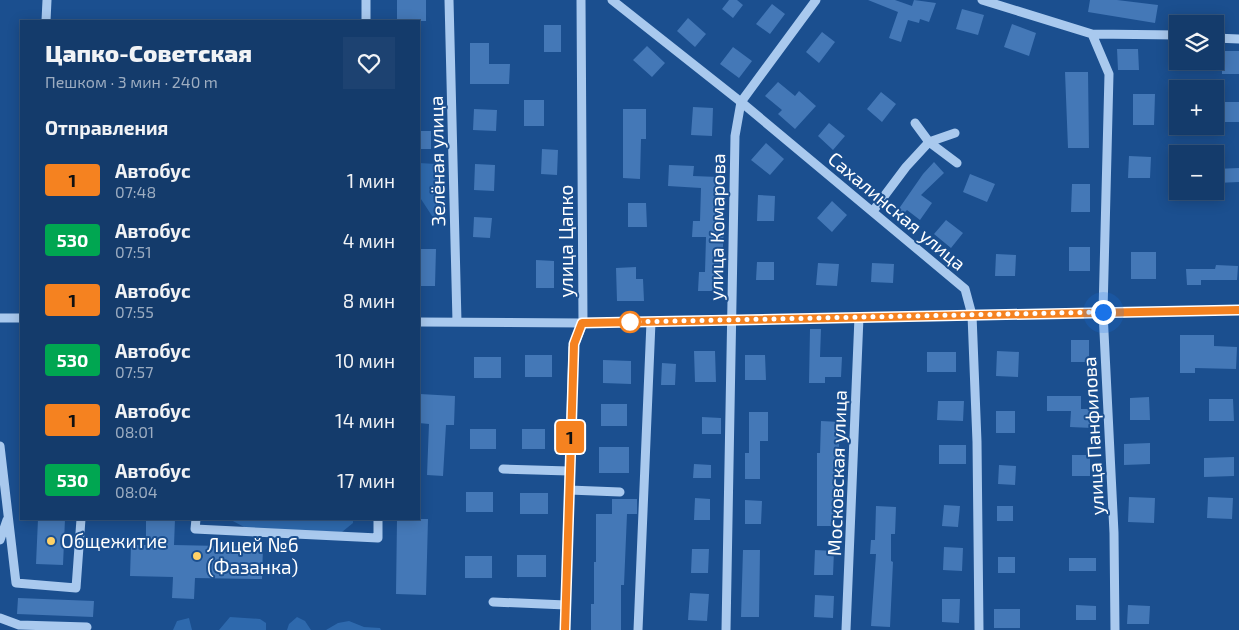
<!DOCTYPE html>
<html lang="ru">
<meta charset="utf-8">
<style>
:root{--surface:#143b6b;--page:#1d4271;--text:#f1f3f6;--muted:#9dadc1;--line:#33557e}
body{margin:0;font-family:"Exo 2",sans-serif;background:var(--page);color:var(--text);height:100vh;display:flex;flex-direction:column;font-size:19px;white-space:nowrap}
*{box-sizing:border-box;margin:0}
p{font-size:16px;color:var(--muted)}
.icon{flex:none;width:28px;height:28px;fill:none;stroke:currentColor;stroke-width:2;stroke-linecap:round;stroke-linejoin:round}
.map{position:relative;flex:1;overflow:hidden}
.panel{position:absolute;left:20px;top:20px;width:400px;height:500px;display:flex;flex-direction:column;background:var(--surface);border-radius:0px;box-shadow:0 2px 12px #0003,0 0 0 1px var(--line)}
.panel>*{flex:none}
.badge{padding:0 10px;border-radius:4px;font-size:18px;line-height:32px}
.tools{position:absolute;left:1169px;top:15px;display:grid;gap:10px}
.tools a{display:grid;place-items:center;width:55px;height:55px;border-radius:0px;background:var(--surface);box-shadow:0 2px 12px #0003,0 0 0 1px var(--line);font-size:25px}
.you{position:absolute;width:25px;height:25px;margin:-12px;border:4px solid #fff;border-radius:50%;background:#1a73e8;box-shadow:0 0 0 8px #1a73e833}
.map>.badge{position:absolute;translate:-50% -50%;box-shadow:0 0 0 2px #fff}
h2{padding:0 25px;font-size:19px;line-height:45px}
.round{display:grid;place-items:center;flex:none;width:52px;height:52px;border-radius:0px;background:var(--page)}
.summary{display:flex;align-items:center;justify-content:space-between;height:85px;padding:0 25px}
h1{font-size:24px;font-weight:800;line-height:38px}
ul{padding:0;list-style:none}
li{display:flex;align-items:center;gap:15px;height:60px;padding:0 25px}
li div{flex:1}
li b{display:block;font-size:19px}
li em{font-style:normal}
li .badge{min-width:55px;font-weight:700;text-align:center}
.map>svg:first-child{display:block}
</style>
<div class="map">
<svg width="1239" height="630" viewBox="0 0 1239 630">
<rect width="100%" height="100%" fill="#1b4f8f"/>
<!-- green -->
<path fill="#2e69ad" d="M419 163 436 164 444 170 446 221 434 219 419 196Z
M229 519H353V523L342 532 248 529Z
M230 617 260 619 266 623V630H219Z
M297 617 305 621 311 630H287L289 624Z
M189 618 192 630H173L177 621Z
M349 621 364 627 380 628 381 630H326L338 623Z"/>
<!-- building -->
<path fill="#4478b7" d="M397 0H426V21H397Z
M729 0H737L743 5 733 18 722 9Z
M868 0H895L912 6 914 0 936 3 929 22 920 19 919 23 908 20 901 42 889 38 898 12Z
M1090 0H1117L1158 5 1155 23 1088 12Z
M772 4 785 14 770 34 756 24Z
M962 9 984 15 978 35 956 29Z
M688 18 706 34 695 47 677 31Z
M1012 24 1036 33 1029 56 1004 47Z
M544 25H561V52H544Z
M822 32 835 42 819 63 806 52Z
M470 43H489V64H510L509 84H470Z
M647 46 665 63 652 77 633 60Z
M733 47 752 61 739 78 720 64Z
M1117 49H1138L1139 70H1118Z
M1222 51H1239V74H1222Z
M1065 72H1088L1089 148H1068Z
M778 82 795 96 799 91 816 106 795 129 778 114 782 110 765 96Z
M881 92 896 104 882 122 867 109Z
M1133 94H1155L1154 125H1133Z
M524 100H544V126H524Z
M1223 102H1239V122H1223Z
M693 107 713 108 712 136 691 135Z
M474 109 497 110 496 131 473 130Z
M623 109H646V139H641L640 179 623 178Z
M829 123 845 136 833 150 818 136Z
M419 131H431V149H419Z
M766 143 784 159 770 175 751 160Z
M542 149 558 150 557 175 541 174Z
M1129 156 1151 157 1150 178H1128Z
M934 162 944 173 921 195 932 203 920 220 907 210 903 214 898 210 923 174Z
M475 164 495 165 494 191 474 190Z
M669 165 694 166 693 176 718 177 717 223H724L721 291H698L699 272H705L706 237H692L693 221H700L701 188 668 186Z
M1239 168V182L1216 183 1215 169Z
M970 174 995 184 987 202 963 192Z
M1072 184H1090V212H1071Z
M758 195 775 196 774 221H757Z
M832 201 847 215 832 232 817 218Z
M628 203H646L647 227H628Z
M474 217 492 218 490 238 473 237Z
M946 220 963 233 951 248 934 234Z
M1069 247H1090V271H1069Z
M419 249H436L435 286H419Z
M1131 252H1156V279H1131Z
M996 254 1016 255 1015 276H995Z
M536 260 554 261V288H536Z
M757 262H774V280H756Z
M818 263 839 264 837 286 816 285Z
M872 263 894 264 893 283 871 282Z
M1216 265 1238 266 1237 280H1201V285H1187L1186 269H1215Z
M636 267V279H643L644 301H617L616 268Z
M810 329H821L820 357H842L841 377H825V383H809Z
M1180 335H1214V346L1237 347 1236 369 1195 368V373H1180Z
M1071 340H1089V362H1071Z
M694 351H715L716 382H695Z
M997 351 1019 352 1018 377 996 376Z
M927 352H956V372H927Z
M525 355H552V377H525Z
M745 355H765L766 380H745Z
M474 357H501V378H474Z
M603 360 631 361V384L603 383Z
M662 363 676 364 675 385H661Z
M420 394 455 396 454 425H446L443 476 427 475 429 424 419 423Z
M1047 396H1081V409H1092V428L1070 427 1071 411H1047Z
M1149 397 1150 420H1130V398Z
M1209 399H1233L1234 421H1209Z
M938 401H964L963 421 937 420Z
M601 404H627V426H601Z
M996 411H1015V433H996Z
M749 412H768V441H760V479H745V453H749Z
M702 417 721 418V434H702Z
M821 421 840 422 839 447H835V526H817V453H820Z
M470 429H496V449H470Z
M522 429H545V449H522Z
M1150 443V464L1124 465V444Z
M939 445H966V464H939Z
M599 447H629V473H599Z
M1072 455H1090V476H1072Z
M1234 457V476L1204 477V458Z
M694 464 711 465V478H693Z
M999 465 1016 466 1015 485 998 484Z
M466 492H493V512H466Z
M520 493H548V514H520Z
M1129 497 1155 498 1154 523 1128 522Z
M1208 497 1233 498 1232 519 1207 518Z
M695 498 710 499V520H694Z
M612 499H637V514H627L624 585H621V630H591V604H594V562H596V514H612Z
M745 500 762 501 761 524H745Z
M944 505 960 506 958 527 942 526Z
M876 506 896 507 895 534H891V561L893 562 890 627 871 626 876 554H870L871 540H875Z
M997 506H1013V521H997Z
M38 519H65L63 565 36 564Z
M146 519H175L174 545 263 547 262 579 195 578 194 599 172 598 173 577 130 576 131 545H146Z
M397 519H428L426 595 396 594Z
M944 547 963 548 962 571 943 570Z
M692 549H709L708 573H691Z
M743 550H760L759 617H741Z
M815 550 834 551 833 575H814Z
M517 555H546V577H517Z
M465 556H492V578H465Z
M998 557H1015V573H998Z
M1069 558H1096V571H1069Z
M690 593 709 594 707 621 688 620Z
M815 595 834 596 833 618 814 617Z
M18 598 94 601 93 617 17 614Z
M942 599H960L959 623 942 622Z
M1076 605 1096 606V620H1076Z
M1128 605 1150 606 1149 624H1127Z
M994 609H1020V628H994Z"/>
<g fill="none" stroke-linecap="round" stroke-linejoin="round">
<!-- minor -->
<path stroke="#a9c9ee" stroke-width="9" d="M366 0V21
M449 0 457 322
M612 0 741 102 965 289 972 315 977 442 979 630
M982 0 1092 34 1178 35
M46 21 47 0
M1092 34 1109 74 1103 312 1114 533 1115 630
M1215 38 1239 39
M915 123 929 142 957 163
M873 211 906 167 929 142 955 133
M0 318H21
M419 322 583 323 1239 310
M0 446 16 583 76 588 81 519
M503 469 569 471
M569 490 620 492
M196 519 195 529 378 538V519
M0 540 7 520
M493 602 566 605
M0 618 19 625 87 627
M565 630 573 348 583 323 581 0
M638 630 651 322
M726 630 735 136 741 102 816 0
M846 630 859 317"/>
</g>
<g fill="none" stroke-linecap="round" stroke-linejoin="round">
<defs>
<path id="line" d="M565 630 574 344 582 323 1239 310"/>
</defs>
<!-- line casing -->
<use href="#line" stroke="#fff" stroke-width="11"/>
<!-- line -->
<use href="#line" stroke="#f58220" stroke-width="8"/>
<!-- walk -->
<path stroke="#fff" stroke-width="5" stroke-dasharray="0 9" d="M630 322 1103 312"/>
</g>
<!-- markers -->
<circle fill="#fff" stroke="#f58220" stroke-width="2.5" cx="630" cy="322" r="10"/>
<g fill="#ffd166" stroke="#1b4f8f" stroke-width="2">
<circle cx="51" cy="541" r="5"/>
<circle cx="197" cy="556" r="5"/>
</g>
<g text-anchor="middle" stroke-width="4" stroke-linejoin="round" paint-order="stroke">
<!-- street labels -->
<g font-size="19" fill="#fff" stroke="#1b4f8f">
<text transform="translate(437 161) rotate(-91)" y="7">Зелёная улица</text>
<text transform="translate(897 211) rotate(40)" y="7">Сахалинская улица</text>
<text transform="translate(717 227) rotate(-89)" y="7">улица Комарова</text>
<text transform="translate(566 241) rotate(-90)" y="7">улица Цапко</text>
<text transform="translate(1093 436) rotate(-93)" y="7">улица Панфилова</text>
<text transform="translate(837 473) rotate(-88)" y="7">Московская улица</text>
</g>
<!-- poi labels -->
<g font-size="19" fill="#fff" stroke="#1b4f8f" text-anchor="start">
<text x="61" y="548">Общежитие</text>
<text x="207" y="552">Лицей №6<tspan x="207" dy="22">(Фазанка)</tspan></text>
</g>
</g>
</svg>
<div class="tools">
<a><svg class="icon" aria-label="layers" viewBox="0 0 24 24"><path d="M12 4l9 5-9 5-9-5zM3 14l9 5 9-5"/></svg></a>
<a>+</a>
<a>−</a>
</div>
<div class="you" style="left:1103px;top:312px"></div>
<b class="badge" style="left:570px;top:437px;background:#f58220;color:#111">1</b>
<section class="panel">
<div class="summary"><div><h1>Цапко-Советская</h1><p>Пешком · 3 мин · 240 m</p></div><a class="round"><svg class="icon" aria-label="heart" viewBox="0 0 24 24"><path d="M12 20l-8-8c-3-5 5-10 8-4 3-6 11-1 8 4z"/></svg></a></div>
<h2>Отправления</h2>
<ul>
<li><span class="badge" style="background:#f58220;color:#111">1</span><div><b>Автобус</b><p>07:48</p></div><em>1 мин</em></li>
<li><span class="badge" style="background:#00a651;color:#fff">530</span><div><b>Автобус</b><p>07:51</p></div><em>4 мин</em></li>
<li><span class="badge" style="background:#f58220;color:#111">1</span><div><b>Автобус</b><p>07:55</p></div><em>8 мин</em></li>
<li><span class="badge" style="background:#00a651;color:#fff">530</span><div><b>Автобус</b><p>07:57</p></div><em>10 мин</em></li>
<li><span class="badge" style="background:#f58220;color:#111">1</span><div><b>Автобус</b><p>08:01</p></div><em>14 мин</em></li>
<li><span class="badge" style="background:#00a651;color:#fff">530</span><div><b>Автобус</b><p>08:04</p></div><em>17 мин</em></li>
</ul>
</section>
</div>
